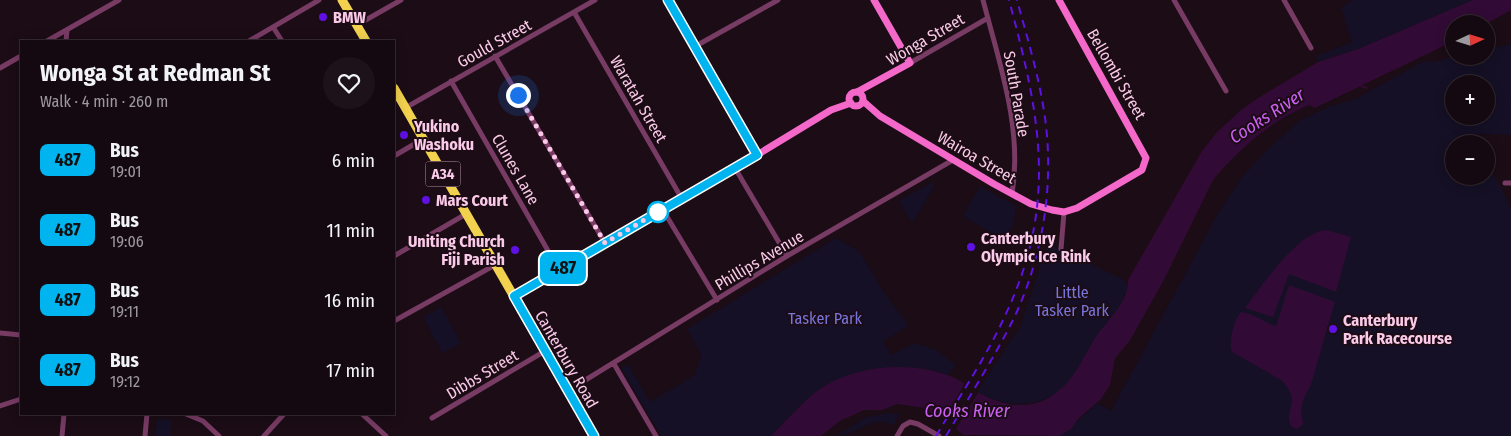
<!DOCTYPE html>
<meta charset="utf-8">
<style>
:root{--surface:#140910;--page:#1d1219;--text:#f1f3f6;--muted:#9d9a9f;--line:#332a30}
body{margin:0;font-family:"Fira Sans Condensed",sans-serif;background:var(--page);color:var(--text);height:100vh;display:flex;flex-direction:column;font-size:19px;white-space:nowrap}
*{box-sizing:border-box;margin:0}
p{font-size:16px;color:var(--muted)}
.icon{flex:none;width:28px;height:28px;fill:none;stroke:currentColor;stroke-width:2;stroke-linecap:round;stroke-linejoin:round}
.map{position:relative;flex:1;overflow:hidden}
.sheet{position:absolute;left:20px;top:40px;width:375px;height:375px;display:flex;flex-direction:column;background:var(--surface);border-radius:0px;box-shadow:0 2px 12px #0003,0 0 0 1px var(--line)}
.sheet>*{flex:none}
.badge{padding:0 10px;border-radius:8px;font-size:18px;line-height:32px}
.needle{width:32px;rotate:86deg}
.fabs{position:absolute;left:1445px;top:15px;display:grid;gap:10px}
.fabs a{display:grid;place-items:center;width:50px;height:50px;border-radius:50%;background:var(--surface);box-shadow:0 2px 12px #0003,0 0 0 1px var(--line);font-size:25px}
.you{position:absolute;width:25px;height:25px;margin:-12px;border:4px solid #fff;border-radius:50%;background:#1a73e8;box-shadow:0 0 0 8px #1a73e833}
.map>.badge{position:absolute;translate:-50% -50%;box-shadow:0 0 0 2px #fff}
.round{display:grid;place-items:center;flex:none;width:52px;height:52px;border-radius:26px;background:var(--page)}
.head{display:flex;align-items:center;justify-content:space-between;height:85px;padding:0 20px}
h1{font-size:24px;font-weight:700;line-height:38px}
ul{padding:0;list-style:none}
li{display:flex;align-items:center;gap:15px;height:70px;padding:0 20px}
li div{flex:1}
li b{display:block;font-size:19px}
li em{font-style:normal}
li .badge{min-width:55px;font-weight:700;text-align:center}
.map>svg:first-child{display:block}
</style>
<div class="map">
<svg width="1511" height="436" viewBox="0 0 1511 436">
<rect width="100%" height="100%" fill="#1b0c15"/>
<!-- green -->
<path fill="#151025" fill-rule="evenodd" d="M1353 0H1473L1358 49 1318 62 1316 56 1352 42 1341 7Z
M1511 44V135L1475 134 1479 144H1454V176H1486V158L1511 208V436H1060C1072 425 1085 415 1097 403L1111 411 1218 213 1241 178 1265 152 1299 121 1328 107 1357 98 1424 61 1432 62 1456 56H1486V50ZM1454 84H1486V116H1454Z
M932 182 934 183V187L912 223 899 201Z
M980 186 1016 206 1009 244 963 216Z
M836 238 859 251 885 294 909 326 883 341 891 355 914 343 936 350 956 365 948 375C906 361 856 366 818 391 800 403 786 421 771 436H661L621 368 628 364 650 402 695 375 701 354 687 329Z
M1048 243 1124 280 1128 286C1124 295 1122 307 1116 314 1108 324 1099 332 1092 344 1086 353 1083 365 1076 374 1049 409 1014 411 977 392L1021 325Z
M441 307 461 343 442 353 423 317Z
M888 413 900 414 893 426C873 413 857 436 836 436L866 417Z
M157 419 172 420 170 436H155Z"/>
<!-- water -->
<path fill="#310b35" d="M1473 0H1511V10L1486 24H1454V41L1319 106 1315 108 1309 105C1272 120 1239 149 1213 180L1164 280 1129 342 1115 358 1110 385 1101 399 1078 419 1072 428 1060 436 963 435 940 415H933L925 408 897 404 882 410H864L840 421 821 436H771C786 421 800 404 817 391 855 364 913 360 955 378 963 382 970 388 978 392 999 405 1027 411 1050 397 1075 381 1080 362 1095 338 1107 320 1128 304 1128 280L1202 151 1217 132 1241 110 1258 98 1318 62 1358 49Z
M1326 230 1351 237 1336 292 1289 274 1273 317 1245 308C1262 286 1297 232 1326 230Z
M1289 285 1335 302 1311 384 1303 400 1301 410 1303 424 1297 429 1292 427C1281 412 1304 402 1281 380L1232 352C1228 343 1234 319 1241 312 1251 312 1265 323 1276 326Z"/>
<!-- pier -->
<path fill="#1b0c15" d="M966 381 979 391 954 432 943 422Z"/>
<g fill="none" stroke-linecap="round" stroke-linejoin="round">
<!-- stream -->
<path stroke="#310b35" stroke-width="2" d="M1361 86 1367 88"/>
<!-- street -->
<path stroke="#773b64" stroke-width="5" d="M668 0 757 155
M983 0C999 62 1023 129 1012 194
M1174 0 1226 91
M1284 0 1311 48
M574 12 682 199
M357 25 401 0
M273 27 282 41
M47 41 119 0
M66 41 67 30
M249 41 319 0
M694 47 778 0
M495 56 605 243
M910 63 988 18
M0 68 21 56
M451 81 559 270
M405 108 595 0
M394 156 423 139
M735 168 787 256
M1505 183H1511
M663 210 717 300
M1061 249 1064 212
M394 256 466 214
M394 321 495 265
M0 333 21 335
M614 364 656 436
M579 384 787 256 953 160
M0 406 21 399
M186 414 203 421 219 436
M362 414 386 436
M432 418 545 351
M62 436 64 414
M145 436 147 414
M264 436 284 414
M897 436 903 426 910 422 918 424 939 436"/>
<!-- secondary -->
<path stroke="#f468ca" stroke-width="7" d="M857 92 910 63 874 0
M849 99a7 7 0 1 1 14 0a7 7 0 1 1-14 0Z
M863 101 880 116 994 184 1031 204 1052 210 1064 212 1077 208 1142 170 1146 158 1059 0
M514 296 757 155 831 110 851 103"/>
<!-- highway -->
<path stroke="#f2d14e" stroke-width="9" d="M342 0 366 41
M394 88 594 436"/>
<!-- rail -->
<path stroke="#5f10e2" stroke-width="2" stroke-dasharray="8 6" stroke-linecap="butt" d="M936 436C959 397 985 359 1004 318 1059 203 1040 116 1009 0
M946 436C969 397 994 358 1014 318 1044 254 1055 180 1044 111 1038 73 1027 37 1017 0"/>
</g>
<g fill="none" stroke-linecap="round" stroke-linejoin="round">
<defs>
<path id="line" d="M594 436 514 296 757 155 668 0"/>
</defs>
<!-- line casing -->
<use href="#line" stroke="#fff" stroke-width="11"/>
<!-- line -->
<use href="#line" stroke="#00b5ef" stroke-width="8"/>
<!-- walk -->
<path stroke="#fbcae8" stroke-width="5" stroke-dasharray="0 9" d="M518 95 605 243 658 212"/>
</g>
<!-- markers -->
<g fill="#5f10e2" stroke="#1b0c15" stroke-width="2">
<circle cx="323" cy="17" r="5"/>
<circle cx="404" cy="135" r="5"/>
<circle cx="426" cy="200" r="5"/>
<circle cx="971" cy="247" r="5"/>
<circle cx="515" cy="250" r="5"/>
<circle cx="1333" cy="329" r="5"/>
</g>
<circle fill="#fff" stroke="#00b5ef" stroke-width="2.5" cx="658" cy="212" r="10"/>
<g text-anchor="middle" stroke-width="4" stroke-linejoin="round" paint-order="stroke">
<!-- shield labels -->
<rect fill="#1b0c15" stroke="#b891a9" stroke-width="1" x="425.5" y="161.5" width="35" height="25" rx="4"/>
<g font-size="15" font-weight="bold" fill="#fbcae8">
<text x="443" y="179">A34</text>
</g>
<!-- poi labels -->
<g font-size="16" font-weight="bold" fill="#fbcae8" stroke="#1b0c15" text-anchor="start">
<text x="333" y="23">BMW</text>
<text x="414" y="132">Yukino<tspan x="414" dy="18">Washoku</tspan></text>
<text x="436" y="206">Mars Court</text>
<text x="981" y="244">Canterbury<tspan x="981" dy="18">Olympic Ice Rink</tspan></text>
<text x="505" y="247" text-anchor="end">Uniting Church<tspan x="505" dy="18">Fiji Parish</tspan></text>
<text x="1343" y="326">Canterbury<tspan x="1343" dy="18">Park Racecourse</tspan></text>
</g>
<!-- street labels -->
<g font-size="16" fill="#fbcae8" stroke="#1b0c15">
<text transform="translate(925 39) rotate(-30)" y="6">Wonga Street</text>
<text transform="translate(494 43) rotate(-29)" y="6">Gould Street</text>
<text transform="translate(1117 74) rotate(60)" y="6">Bellombi Street</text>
<text transform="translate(1017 94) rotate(80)" y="6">South Parade</text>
<text transform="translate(639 99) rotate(60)" y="6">Waratah Street</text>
<text transform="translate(977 157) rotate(30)" y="6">Wairoa Street</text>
<text transform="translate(516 169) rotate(60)" y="6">Clunes Lane</text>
<text transform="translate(759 260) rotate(-31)" y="6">Phillips Avenue</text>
<text transform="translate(567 359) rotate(60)" y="6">Canterbury Road</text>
<text transform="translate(482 374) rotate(-31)" y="6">Dibbs Street</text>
</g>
<!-- park labels -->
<g font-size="16" fill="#7875db" stroke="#1b0c15">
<text x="1072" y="298">Little<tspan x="1072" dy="18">Tasker Park</tspan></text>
<text x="825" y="324">Tasker Park</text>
</g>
<!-- water labels -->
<g font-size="18" font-style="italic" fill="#cd60f4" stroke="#1b0c15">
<text transform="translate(1267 116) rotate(-33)" y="6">Cooks River</text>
<text x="967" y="417">Cooks River</text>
</g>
</g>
</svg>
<div class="fabs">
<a><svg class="needle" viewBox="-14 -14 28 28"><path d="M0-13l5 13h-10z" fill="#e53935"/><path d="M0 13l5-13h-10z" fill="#9d9a9f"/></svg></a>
<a>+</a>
<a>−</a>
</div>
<div class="you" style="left:518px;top:95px"></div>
<b class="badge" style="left:563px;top:268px;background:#00b5ef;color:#111">487</b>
<section class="sheet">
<div class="head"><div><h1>Wonga St at Redman St</h1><p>Walk · 4 min · 260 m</p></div><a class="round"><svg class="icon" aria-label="heart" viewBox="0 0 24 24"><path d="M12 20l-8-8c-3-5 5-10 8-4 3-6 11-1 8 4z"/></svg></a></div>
<ul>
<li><span class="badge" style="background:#00b5ef;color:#111">487</span><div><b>Bus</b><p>19:01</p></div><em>6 min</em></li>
<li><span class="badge" style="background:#00b5ef;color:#111">487</span><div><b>Bus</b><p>19:06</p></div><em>11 min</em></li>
<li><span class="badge" style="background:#00b5ef;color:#111">487</span><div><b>Bus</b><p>19:11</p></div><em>16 min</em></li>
<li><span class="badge" style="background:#00b5ef;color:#111">487</span><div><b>Bus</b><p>19:12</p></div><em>17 min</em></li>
</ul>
</section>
</div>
